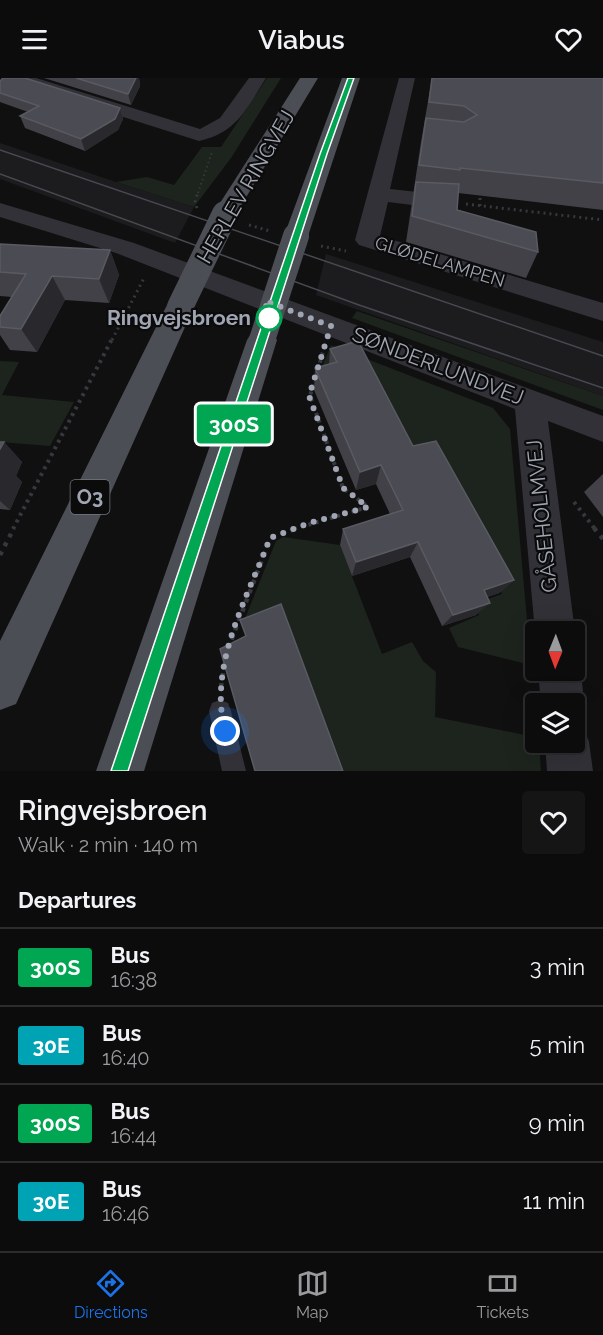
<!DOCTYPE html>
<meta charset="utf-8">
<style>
:root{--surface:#0c0c0d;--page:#151516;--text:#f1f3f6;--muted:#9a9b9d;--line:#2c2c2e;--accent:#1a73e8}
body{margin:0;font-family:Raleway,sans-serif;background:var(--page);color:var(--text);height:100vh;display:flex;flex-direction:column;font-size:22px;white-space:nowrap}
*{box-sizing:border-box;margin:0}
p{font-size:20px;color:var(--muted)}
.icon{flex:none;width:33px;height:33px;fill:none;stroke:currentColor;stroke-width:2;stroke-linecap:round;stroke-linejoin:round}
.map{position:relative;height:693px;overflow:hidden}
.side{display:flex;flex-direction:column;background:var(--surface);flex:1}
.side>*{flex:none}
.badge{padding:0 12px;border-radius:4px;font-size:21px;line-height:39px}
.needle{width:39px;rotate:181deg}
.fabs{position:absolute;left:525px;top:543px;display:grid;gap:12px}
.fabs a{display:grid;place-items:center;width:60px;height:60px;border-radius:6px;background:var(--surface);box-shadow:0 6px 24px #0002,0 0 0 2px var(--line);font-size:30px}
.you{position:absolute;width:30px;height:30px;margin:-15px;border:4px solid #fff;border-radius:50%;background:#1a73e8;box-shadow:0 0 0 9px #1a73e833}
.map>.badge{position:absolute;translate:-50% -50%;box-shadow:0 0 0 3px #fff}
h2{padding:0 18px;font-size:22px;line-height:54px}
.round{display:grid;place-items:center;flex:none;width:63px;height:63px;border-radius:6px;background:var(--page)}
.summary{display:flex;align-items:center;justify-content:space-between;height:102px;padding:0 18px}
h1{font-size:28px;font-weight:600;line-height:45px}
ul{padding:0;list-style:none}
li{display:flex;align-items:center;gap:18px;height:78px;padding:0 18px;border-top:2px solid var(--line)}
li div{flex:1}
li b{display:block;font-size:22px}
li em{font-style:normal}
li .badge{min-width:66px;font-weight:700;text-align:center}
header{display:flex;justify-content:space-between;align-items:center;height:78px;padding:0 18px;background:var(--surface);font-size:27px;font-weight:600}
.tab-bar{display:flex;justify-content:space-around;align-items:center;height:84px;border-top:2px solid var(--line);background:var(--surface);font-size:16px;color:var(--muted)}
.tab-bar a{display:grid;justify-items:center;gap:3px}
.tab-bar .active{color:var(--accent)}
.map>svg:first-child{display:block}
</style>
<header><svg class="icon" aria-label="menu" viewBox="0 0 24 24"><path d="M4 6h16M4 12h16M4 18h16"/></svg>Viabus<svg class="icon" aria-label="heart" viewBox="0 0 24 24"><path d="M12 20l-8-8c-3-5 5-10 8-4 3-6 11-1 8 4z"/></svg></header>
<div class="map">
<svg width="603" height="693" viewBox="0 0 603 693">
<rect width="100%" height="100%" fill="#101011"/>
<!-- built -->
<path fill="#1c1c1e" d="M0 65 116 104 194 129 175 165 0 101Z
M326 176 603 264V318L316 217Z"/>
<!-- green -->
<path fill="#1c241d" d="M267 0H281L231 80 194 129 116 104 147 99 174 107 202 69H221Z
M357 233 603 318V332L352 240Z
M331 267 493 330 510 351 531 587 458 569 449 550 479 537 474 526 502 516 429 380 408 386 320 294Z
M0 283 19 284 2 317 74 324 50 368 0 364Z
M283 459 340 467 382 576 412 564 423 583 436 594 435 639 535 659 536 664 539 665 541 693H344L283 531 242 548 276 463Z"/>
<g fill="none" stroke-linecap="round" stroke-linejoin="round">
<!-- path-far3 -->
<path stroke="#37383e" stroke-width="2" stroke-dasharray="1.5 3" stroke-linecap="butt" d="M198 115 212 74"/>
<!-- path-far2 -->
<path stroke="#37383e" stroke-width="3" stroke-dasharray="2 4" stroke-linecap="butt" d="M480 114V128
M466 126 603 142
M197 130 195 124 198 114
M249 147 270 153
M321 168 346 173
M112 262 144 200"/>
<!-- path-far1 -->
<path stroke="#37383e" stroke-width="4" stroke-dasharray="3 4.5" stroke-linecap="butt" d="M318 292 324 270
M315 299 310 318 343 410 367 428
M574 424 595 451
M13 451 112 261
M294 451 368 429"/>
<!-- path -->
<path stroke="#37383e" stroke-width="4.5" stroke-dasharray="4 6" stroke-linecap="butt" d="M594 450 603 461
M0 477 14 450
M228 571 270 461 297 450
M221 609 225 581"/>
<!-- service -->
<path fill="#313137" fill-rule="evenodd" d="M220 622 228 625 231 633 246 693H222L209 633 212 625Z"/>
<!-- minor -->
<path fill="#313137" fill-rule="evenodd" d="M11 0H36L200 51 220 40 249 0H266C247 30 237 55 199 63L13 4Z
M399 0H415L390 111 445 117 453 119 456 124 453 129 445 131 388 124 380 158 603 225V243L359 167 355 162Z
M0 125 134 165 603 338V364L548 343 575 554 574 555 535 554 515 331 116 175 0 139Z
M574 579C583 600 587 621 578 641L574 643V626H541L538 592H574Z
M574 645 583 648 589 664 593 693H547L545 664H574Z"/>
<!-- primary -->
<path fill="#4c4e56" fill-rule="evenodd" d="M300 0H318L233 141H217L213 136Z
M342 0H360L308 158 305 163 296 166 287 163 284 158Z
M180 219 190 222 194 229 16 626 0 632V563L166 229 170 222Z
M262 251 272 254 277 262 144 693H96L247 262 252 254Z"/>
<!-- tram -->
<path stroke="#484950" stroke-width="1.5" d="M0 72 603 278
M0 96 359 227 603 310"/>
<!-- primary-bridge -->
<path stroke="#4c4e56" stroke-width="26" d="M180 229 225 136
M262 262 296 158"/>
</g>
<!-- wall -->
<path fill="#414147" d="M44 0H139L140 8 131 27Z
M432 0H603V132L458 115 457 132 538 174 526 200 406 164 421 64Z
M0 15 120 30 123 41 118 52 85 73 25 50 20 38 28 34 0 24Z
M0 166 110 172 119 197 109 225 65 222 37 274 10 272 0 257V238L12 219 0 218Z
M330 271 413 368 514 502 499 515 487 519 476 537 442 548 410 479 352 498 340 467 343 451 390 436 376 406 356 412 314 312 315 290 329 286Z
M0 364H4L22 384 16 398 22 404 10 432 0 431Z
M603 396V439L584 414Z"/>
<!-- shaded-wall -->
<path fill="#29292d" d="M136 0H139L140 8 131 27 128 16Z
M120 30 123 41 118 52 85 73 81 61Z
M110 172 119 197 109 225 99 201Z
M52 198 65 222 37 274 21 251Z
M4 364 22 384 16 398 22 404 10 432 0 423V371Z
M381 387 376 406 356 412 360 394Z
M418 464 410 479 352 498 356 484Z
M514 502 499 515 471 525 484 512Z
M490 525 476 537 442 548 453 537Z"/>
<!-- building -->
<path fill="#4b4c53" stroke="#595a62" stroke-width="1.5" d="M3 0H25L120 30 115 41 81 61 20 38 39 28 0 15V3Z
M76 0H136L128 16Z
M432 0H603V105L460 90V92L419 87 426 40 464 44 477 37 464 28 429 24Z
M416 104 459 106 457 132 536 154 538 174 412 138Z
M0 166 110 172 99 201 52 198 21 251 0 249V238L26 196 0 194Z
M358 263 413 368 436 363 514 502 484 512 490 525 453 537 418 464 356 484 343 451 403 432 381 387 360 394 315 290 337 284 330 271Z
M0 364H4L0 371Z
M281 526 343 693H255L220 571 246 558 240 542Z"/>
<!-- line -->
<path fill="#00a651" stroke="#fff" stroke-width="1.5" d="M348 0H354L327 76 128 693H111L320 76Z"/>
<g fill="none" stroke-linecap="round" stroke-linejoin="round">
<!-- walk -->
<path stroke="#a0a5b3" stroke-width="6" stroke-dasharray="0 10.8" d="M225 653C208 587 247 521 270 460L309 445 368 429 343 410 309 318 331 248 265 223 269 240"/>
</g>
<!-- markers -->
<circle fill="#fff" stroke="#00a651" stroke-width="3" cx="269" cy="240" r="12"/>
<g text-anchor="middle" stroke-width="4.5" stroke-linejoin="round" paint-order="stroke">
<!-- far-street labels -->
<g font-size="18" fill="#a0a5b3" stroke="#0b0b0c">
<text transform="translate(440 184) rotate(17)" y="6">GLØDELAMPEN</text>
</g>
<!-- shield labels -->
<rect fill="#0b0b0c" stroke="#737781" stroke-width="1.5" x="70.5" y="402" width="39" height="34" rx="4.5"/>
<g font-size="20" font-weight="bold" fill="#a0a5b3">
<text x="90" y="426">O3</text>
</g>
<!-- street labels -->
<g font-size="21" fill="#a0a5b3" stroke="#0b0b0c">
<text transform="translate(246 109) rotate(-60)" y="7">HERLEV RINGVEJ</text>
<text transform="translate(438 288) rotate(21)" y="7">SØNDERLUNDVEJ</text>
<text transform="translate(542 438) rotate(-96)" y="7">GÅSEHOLMVEJ</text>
</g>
<!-- stop labels -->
<g font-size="21" font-weight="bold" fill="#a0a5b3" stroke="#0b0b0c" text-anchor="end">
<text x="251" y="247">Ringvejsbroen</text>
</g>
</g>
</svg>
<div class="fabs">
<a><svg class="needle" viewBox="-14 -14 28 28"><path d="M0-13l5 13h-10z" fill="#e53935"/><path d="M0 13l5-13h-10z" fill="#9a9b9d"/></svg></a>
<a><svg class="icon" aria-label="layers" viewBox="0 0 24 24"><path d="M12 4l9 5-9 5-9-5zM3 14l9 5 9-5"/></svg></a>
</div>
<div class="you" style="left:225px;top:653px"></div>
<b class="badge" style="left:234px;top:346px;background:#00a651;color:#fff">300S</b>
</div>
<section class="side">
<div class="summary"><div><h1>Ringvejsbroen</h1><p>Walk · 2 min · 140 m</p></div><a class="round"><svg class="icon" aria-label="heart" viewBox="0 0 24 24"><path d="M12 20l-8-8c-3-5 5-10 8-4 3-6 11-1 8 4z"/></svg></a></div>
<h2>Departures</h2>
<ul>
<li><span class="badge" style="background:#00a651;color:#fff">300S</span><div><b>Bus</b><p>16:38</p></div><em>3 min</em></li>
<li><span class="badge" style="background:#00a3b4;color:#fff">30E</span><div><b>Bus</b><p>16:40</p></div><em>5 min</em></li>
<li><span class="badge" style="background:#00a651;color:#fff">300S</span><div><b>Bus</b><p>16:44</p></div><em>9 min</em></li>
<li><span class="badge" style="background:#00a3b4;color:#fff">30E</span><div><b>Bus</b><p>16:46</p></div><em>11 min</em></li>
</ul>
</section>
<nav class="tab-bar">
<a class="active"><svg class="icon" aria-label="directions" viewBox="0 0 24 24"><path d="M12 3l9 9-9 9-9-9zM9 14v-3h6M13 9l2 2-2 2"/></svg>Directions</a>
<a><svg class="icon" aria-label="map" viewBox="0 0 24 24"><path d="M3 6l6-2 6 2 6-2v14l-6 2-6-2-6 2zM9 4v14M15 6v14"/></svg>Map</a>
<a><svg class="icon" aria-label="tickets" viewBox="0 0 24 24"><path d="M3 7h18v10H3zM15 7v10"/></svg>Tickets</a>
</nav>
